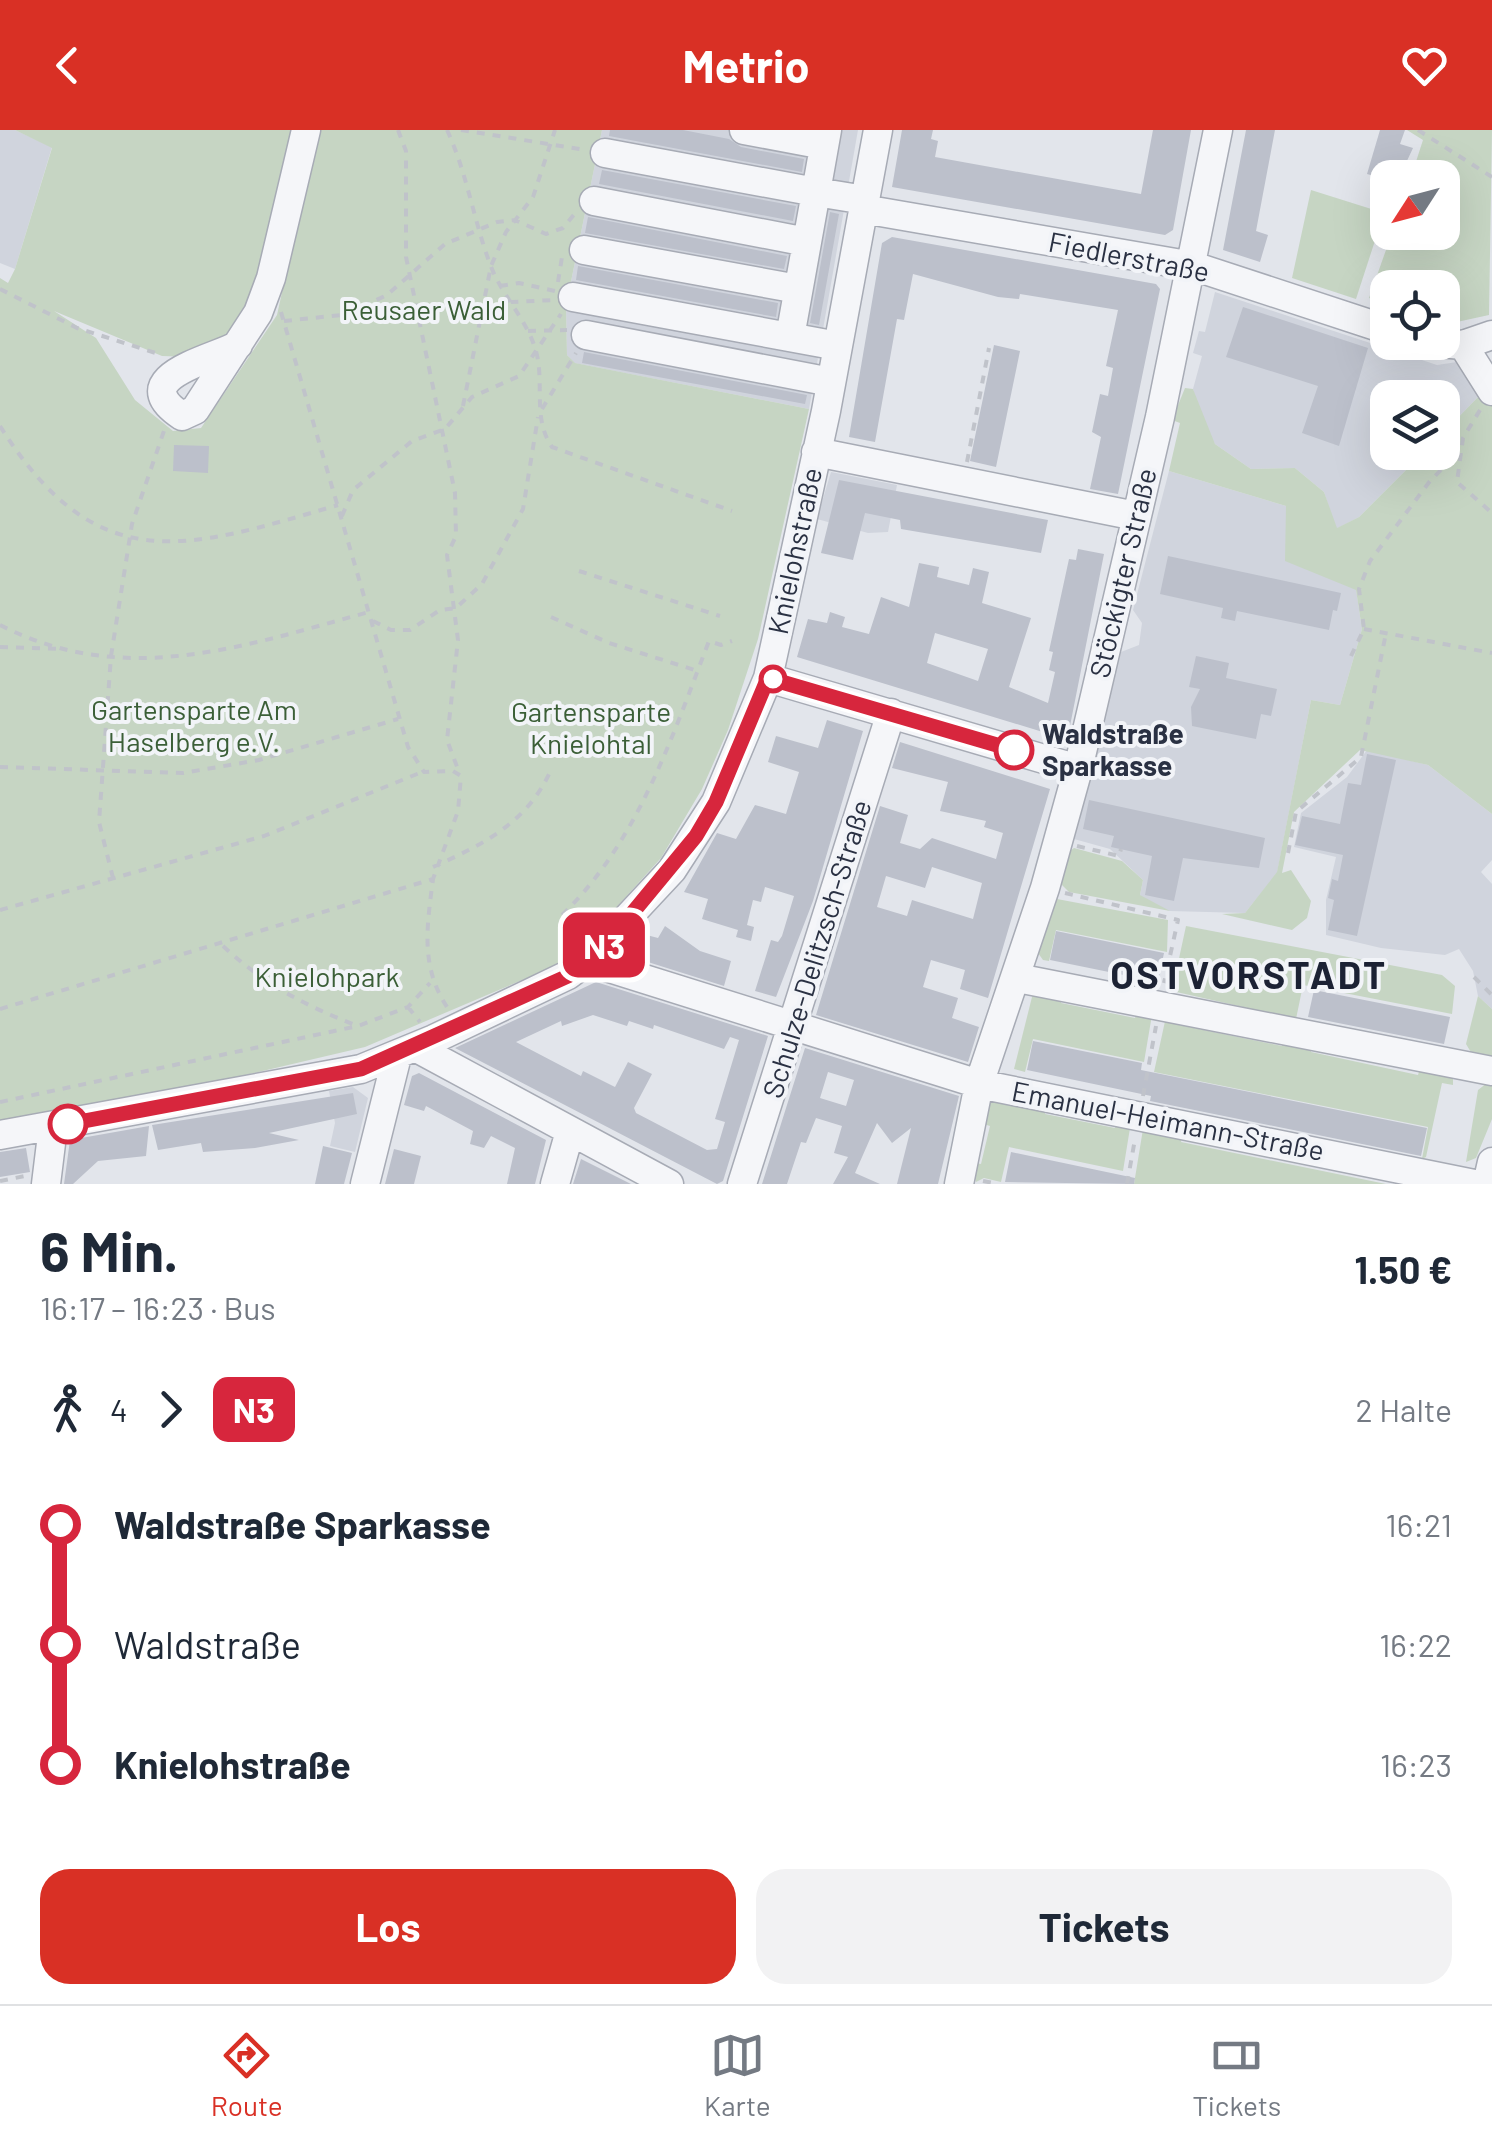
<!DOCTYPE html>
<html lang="de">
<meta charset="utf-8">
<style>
:root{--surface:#fff;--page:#f2f2f3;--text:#1f2937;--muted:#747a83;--line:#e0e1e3;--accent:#d93025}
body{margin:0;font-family:Barlow,sans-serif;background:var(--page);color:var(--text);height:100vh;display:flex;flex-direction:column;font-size:38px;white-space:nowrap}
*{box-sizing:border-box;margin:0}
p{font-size:32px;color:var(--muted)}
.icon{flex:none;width:55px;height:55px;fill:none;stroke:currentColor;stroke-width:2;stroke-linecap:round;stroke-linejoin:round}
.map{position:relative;height:1054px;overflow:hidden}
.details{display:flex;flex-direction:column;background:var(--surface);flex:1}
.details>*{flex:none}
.badge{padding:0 20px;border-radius:15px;font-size:35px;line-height:65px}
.needle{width:65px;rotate:234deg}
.tools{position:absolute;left:1370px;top:30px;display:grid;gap:20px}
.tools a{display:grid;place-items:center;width:90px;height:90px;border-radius:20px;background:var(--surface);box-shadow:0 10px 40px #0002;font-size:50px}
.map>.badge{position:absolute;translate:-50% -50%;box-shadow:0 0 0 5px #fff}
.legs{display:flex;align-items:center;gap:15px;height:110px;padding:0 40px;font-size:32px}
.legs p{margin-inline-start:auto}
.overview{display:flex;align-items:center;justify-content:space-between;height:170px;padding:0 40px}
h1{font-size:55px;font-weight:700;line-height:75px}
.cta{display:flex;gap:20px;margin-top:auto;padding:20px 40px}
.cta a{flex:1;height:115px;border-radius:30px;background:var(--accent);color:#fff;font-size:40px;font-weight:700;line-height:115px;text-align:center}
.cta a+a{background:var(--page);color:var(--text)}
ul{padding:0 40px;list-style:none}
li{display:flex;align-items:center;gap:35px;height:120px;font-size:38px}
li i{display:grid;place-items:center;width:15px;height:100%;margin:0 12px;background:currentColor}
li i::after{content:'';width:25px;height:25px;margin:-12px;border:8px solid;border-radius:50%;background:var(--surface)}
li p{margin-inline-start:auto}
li:first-child i{background:linear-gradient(#0000 50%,currentColor 0)}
li:last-child i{background:linear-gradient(currentColor 50%,#0000 0)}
header{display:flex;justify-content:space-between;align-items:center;height:130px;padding:0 40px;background:var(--accent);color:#fff;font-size:45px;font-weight:700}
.tab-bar{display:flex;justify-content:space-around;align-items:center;height:140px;border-top:2px solid var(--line);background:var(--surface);font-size:28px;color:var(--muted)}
.tab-bar a{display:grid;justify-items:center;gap:5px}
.tab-bar .on{color:var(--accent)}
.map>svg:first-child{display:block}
</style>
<header><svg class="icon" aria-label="back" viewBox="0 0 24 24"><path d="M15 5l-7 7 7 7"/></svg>Metrio<svg class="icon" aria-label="heart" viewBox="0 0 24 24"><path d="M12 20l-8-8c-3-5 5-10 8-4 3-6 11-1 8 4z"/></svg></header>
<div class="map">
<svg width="1492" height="1054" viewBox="0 0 1492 1054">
<rect width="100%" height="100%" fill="#e2e5eb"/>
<!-- built -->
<path fill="#d0d4dd" d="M0 0H15L52 17 15 139 0 133Z
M602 0H858L809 279 574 233 567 225 566 176Z
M1215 162 1437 235 1464 231 1479 266 1443 303 1442 268H1388V322L1423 323 1359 387 1336 399 1324 362 1295 338 1251 339 1215 314 1202 292 1193 259 1202 226 1193 223 1199 201 1205 202Z
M1169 341 1286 376V430L1356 459 1362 499 1340 575 1311 570 1277 743 1245 783 1170 781 1146 773 1140 765 1143 750 1110 719 1074 709 1121 522 1139 515 1142 493 1133 480Z
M831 342 897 355 888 402 868 403 817 389Z
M1367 620 1428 635 1492 684V730L1481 742 1492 754V879L1478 866 1473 841 1459 819 1445 825 1381 818 1326 805V770L1336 727 1294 717 1301 683 1347 647Z
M353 957 368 968 355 1022 330 1016 335 993 329 961Z"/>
<!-- green -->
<path fill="#c6d5c3" d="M15 0H306L236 211 191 227 162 226 54 181 96 208 135 270 173 301 201 298 277 185 318 0H602L566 176 567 225 575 233 809 279 758 509 728 600 702 659 661 728 575 823 562 833 365 917 148 968 0 991V148L8 153 15 139 52 18Z
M1407 0H1492L1489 185 1443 195 1442 158H1388L1387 175 1369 168 1392 103 1442 102V48L1411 47 1423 10Z
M1311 60 1384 83 1356 169 1292 148Z
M1185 258 1193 259 1215 314 1251 339 1295 338 1324 362 1337 398 1359 387 1423 323 1442 322 1443 303 1479 266 1492 276V684L1428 635 1360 620 1294 682 1282 743 1291 740 1311 771 1307 788 1292 800 1222 784 1245 783 1277 742 1311 570 1340 575 1362 499 1356 460 1285 431 1286 376 1169 341 1180 293 1172 290Z
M1074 718 1122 731 1143 750 1140 765 1170 781 1069 762 1061 754 1070 721Z
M1057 769 1168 790 1167 822 1056 800 1049 831 1043 830 1038 823Z
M1186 796 1442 845 1455 856 1452 884 1303 855 1296 889 1172 861Z
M1034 859H1063L1061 873 1135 888 1138 876 1153 879 1144 932 1033 909 1025 942 1014 939Z
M1478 866 1492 879V928L1472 924 1466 914Z
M1167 882 1181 885 1179 895 1282 916 1285 905 1312 911 1311 922 1418 945 1421 935 1453 947V955L1442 953 1426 1027 1422 1029 1428 997 1154 942Z
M1487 953 1492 955V989L1476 1028 1466 1032 1478 960Z
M992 966 1047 974 1045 984 1115 998 1117 990 1130 998 1123 1041 1009 1017 1001 1052 984 1048 976 1052 971 1032 981 1034 990 996 980 993 985 973Z
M1144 993 1183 1001 1181 1012 1386 1054H1134Z"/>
<!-- building -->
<path fill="#bcc0cb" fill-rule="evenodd" d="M610 0H683L729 9 741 17 804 29 802 42 609 6Z
M902 0H933L931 9 938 11 935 27 1141 64 1153 0H1191L1173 100 1165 105 892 57Z
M1246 0H1275L1256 101 1268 105 1260 132 1223 120Z
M1380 0H1405L1400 14 1413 18 1399 48 1388 50 1367 44Z
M602 40 796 76 793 91 599 54Z
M830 82 839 84 819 195 810 193Z
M588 87 787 126 784 139 585 103Z
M892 107 1156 154 1160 159 1118 364 1090 359 1101 307 1092 302 1100 264 1108 266 1113 238 1106 236 1118 180 1020 164 1019 169 998 167 913 144 904 190 897 189 875 312 849 307 882 113Z
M578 136 778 173 776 187 576 150Z
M1243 177 1368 218 1339 316 1302 303 1318 256 1226 227Z
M994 215 1020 221 996 337 970 331Z
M584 222 807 265 805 274 582 233Z
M174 315 209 316 208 343 173 341Z
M839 350 1048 390 1041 423 901 399 900 390 865 383 853 430 821 423Z
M1078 419 1104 424 1069 601 1059 607 797 527 808 489 827 493 830 482 845 487 842 497 869 504 881 467 909 477 919 433 939 437 937 447 969 455 973 438 989 442 982 473 1031 488 1009 557 1048 573 1055 542 1049 540 1053 522 1049 521 1069 429 1076 430ZM935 503 988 519 978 551 927 533Z
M1168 426 1341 463 1337 481 1333 480 1329 500 1237 481 1235 491 1221 488 1223 478 1160 464Z
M1196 526 1229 533 1226 548 1277 559 1271 586 1261 584 1256 609 1192 596 1191 577 1200 559 1189 557Z
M827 590 863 601 813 771 776 867 755 861 771 810 778 812 782 806 794 766 765 757 761 772 753 770 747 795 754 797 751 811 736 807 738 800 702 789 708 769 684 762 717 703 736 709 755 675 786 684 799 642 768 632 776 606 818 618Z
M900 612 1050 659 988 868 960 859 965 840 931 830 923 857 958 868 952 888 979 897 968 932 816 885 880 676 908 685 900 713 920 719 932 708 996 729 1003 703 984 697 986 691 940 681 948 652 892 638ZM932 737 982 753 973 789 912 770 907 786 877 777 886 746 925 758Z
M1367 624 1396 630 1357 806 1328 800 1334 770 1328 768 1332 749 1338 751 1343 725 1295 715 1302 686 1340 694 1348 653 1361 655Z
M1089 670 1265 708 1259 738 1183 728 1174 771 1145 765 1152 726 1111 717 1114 706 1083 699Z
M665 796 700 821 731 831 724 856 632 827 639 803 658 808Z
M1056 801 1164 823 1158 852 1050 830Z
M596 852 768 906 723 1051 717 1054 455 918ZM593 885 627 896 629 891 653 899 654 895 724 919 730 907 739 910 715 989 725 992 717 1019 707 1020 636 983 634 978 652 944 628 932 615 957 583 941 581 946 516 912 561 891 562 896Z
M1314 860 1450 887 1444 914 1308 887Z
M1033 911 1142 933 1141 940 1427 998 1421 1026 1150 971 1151 966 1027 940Z
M805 918 959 966 938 1054H897L911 998 892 1013 877 993 855 1043 880 1054H833L848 1027 834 1023 842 996 816 988 806 1013 801 1012 787 1054H762ZM828 942 854 950 846 976 820 968Z
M419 943 546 1010 535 1054H507L515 1018 491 1006 484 1018 470 1014 473 1001 426 976 424 981 404 975 412 946Z
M353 963 357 984 269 1003 299 1010 255 1018 203 1022 201 1013 158 1020 152 995Z
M149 996 146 1026 98 1031 73 1054H64L70 1010Z
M323 1016 352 1023 344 1054H315Z
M26 1018 30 1042 0 1047V1022Z
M394 1019 421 1026 414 1054H385Z
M1011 1022 1135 1048 1134 1054 1005 1052Z
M581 1029 631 1054H573Z"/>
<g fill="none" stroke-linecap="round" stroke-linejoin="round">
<defs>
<path id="minor" d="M744 0 824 15
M605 23 816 62 827 0
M594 71 807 112
M863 79 1193 136 1388 200
M584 120 798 159
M573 167 838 216
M586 205 831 252
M790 207 816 62 865 70
M1427 212 1463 215 1492 205
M238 215C215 229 122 247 182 286L195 280 258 183 271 148 306 0
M1463 215 1492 261
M816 322 1136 386
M768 548 1078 639
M587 831 979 954 1474 1054
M1017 848 1492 941
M415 917 669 1054
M0 1005 361 939 434 909 568 845 587 831 672 740 716 672 768 548 826 281 878 0
M46 1054 53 997
M365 1054 397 926
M555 1054 570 1001
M742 1054 891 583
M959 1054 979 954 1045 758 1078 639 1160 287 1218 0
M1487 1054 1492 1032"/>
</defs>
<!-- minor casing -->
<use href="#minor" stroke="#a7abb5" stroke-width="31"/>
<!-- path -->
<path stroke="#c0c3ca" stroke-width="4" stroke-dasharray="8 8" stroke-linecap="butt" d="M398 0 406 21V127L455 363 456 406 447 425 458 510 447 610 459 642
M447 0C468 45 474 94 492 139 504 168 527 190 536 221 545 254 532 288 552 317L732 381
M461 0 586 20
M1418 0 1492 47
M558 152 562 127
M500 156 519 153 555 161
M0 159 77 198 162 225
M281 182 408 617 424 642 453 641 461 646 458 681 433 749
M482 187 511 172 554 170
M284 191 341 185 370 173 387 165 445 114 497 92 515 90 546 104 563 98 577 81
M528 201 567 200
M463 276 491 136 506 102 533 67 555 0
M542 279 576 223
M1480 280 1463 308 1457 352 1492 383
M0 296C97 450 185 420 338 375
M967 332 989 218
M342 386 353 360 412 311 445 299 472 267 519 246 561 184
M579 441 720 486
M551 487 609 513 698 541
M373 491 391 500H410L440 480 456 478 482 454 523 379 538 287
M0 495C125 559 244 516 369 482
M1364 499 1492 523
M0 517 62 519
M1351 526 1364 499 1359 459 1370 431 1430 351 1459 322
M0 637 183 643 259 630 398 589
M1077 716 1119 726 1121 719
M1288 723 1296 682 1361 627 1386 503
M433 737C484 714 527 693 551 640
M113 748 99 692 111 526 132 394 165 298
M1065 763 1178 790 1164 853
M0 780 264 706 422 642
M562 785C638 712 672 607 709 511L721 515 732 511
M223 816C264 854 305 876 358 896L408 877 430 853
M1474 847 1492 865
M408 877 420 892
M0 879 433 749C427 796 420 836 447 877
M1143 966 1156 896
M0 972 358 896
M0 1051 25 1046
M983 1051 998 1054
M1127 1054 1135 1009"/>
<!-- minor -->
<use href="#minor" stroke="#f5f6f9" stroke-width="28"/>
</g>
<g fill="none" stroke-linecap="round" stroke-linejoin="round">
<defs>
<path id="line-1" d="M68 994 361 939 568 846 620 798 696 706 716 672 768 548 1014 620"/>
</defs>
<!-- line-1 casing -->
<use href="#line-1" stroke="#fff" stroke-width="22"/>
<!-- line-1 -->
<use href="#line-1" stroke="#d7263d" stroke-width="15"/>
</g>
<!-- markers -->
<g fill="#fff" stroke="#d7263d" stroke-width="5">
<circle cx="773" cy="549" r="12"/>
<circle cx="1014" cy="620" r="18"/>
<circle cx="68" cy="994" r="18"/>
</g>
<g text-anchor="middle" stroke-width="8" stroke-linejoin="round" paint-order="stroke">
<!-- street labels -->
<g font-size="28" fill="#2a3143" stroke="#f2f4f8">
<text transform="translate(1129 127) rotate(11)" y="10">Fiedlerstraße</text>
<text transform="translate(795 421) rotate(-78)" y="10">Knielohstraße</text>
<text transform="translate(1123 443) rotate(-77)" y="10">Stöckigter Straße</text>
<text transform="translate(817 819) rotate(-73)" y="10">Schulze-Delitzsch-Straße</text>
<text transform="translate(1168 991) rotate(11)" y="10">Emanuel-Heimann-Straße</text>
</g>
<!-- park labels -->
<g font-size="28" fill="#3b5f37" stroke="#f2f4f8">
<text x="424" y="190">Reusaer Wald</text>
<text x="194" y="590">Gartensparte Am<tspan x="194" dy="32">Haselberg e.V.</tspan></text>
<text x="591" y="592">Gartensparte<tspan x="591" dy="32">Knielohtal</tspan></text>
<text x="327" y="857">Knielohpark</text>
</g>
<!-- stop labels -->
<g font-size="28" font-weight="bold" fill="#2a3143" stroke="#f2f4f8" text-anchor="start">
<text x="1042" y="614">Waldstraße<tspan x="1042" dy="32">Sparkasse</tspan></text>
</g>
<!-- district labels -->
<g font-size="38" font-weight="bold" letter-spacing="2.5" fill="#1c2234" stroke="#f2f4f8">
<text x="1249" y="859">OSTVORSTADT</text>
</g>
</g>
</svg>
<div class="tools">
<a><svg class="needle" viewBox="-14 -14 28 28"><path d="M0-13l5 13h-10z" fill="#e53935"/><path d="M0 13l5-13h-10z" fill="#747a83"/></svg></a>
<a><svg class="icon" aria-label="locate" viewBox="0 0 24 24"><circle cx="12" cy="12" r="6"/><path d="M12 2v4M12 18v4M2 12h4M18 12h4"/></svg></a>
<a><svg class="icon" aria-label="layers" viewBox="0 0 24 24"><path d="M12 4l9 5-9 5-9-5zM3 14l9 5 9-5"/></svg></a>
</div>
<b class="badge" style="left:604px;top:815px;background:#d7263d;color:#fff">N3</b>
</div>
<section class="details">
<div class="overview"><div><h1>6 Min.</h1><p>16:17 – 16:23 · Bus</p></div><b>1.50 €</b></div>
<div class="legs"><svg class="icon" aria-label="walk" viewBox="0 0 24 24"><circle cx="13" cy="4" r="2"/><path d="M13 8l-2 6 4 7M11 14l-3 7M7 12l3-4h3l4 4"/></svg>4<svg class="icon" aria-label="forward" viewBox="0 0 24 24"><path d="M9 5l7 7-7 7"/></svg><b class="badge" style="background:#d7263d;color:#fff">N3</b><p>2 Halte</p></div>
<ul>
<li><i style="color:#d7263d"></i><b>Waldstraße Sparkasse</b><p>16:21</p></li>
<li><i style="color:#d7263d"></i><span>Waldstraße</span><p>16:22</p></li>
<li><i style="color:#d7263d"></i><b>Knielohstraße</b><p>16:23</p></li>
</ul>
<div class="cta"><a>Los</a><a>Tickets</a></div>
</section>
<nav class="tab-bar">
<a class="on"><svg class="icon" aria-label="directions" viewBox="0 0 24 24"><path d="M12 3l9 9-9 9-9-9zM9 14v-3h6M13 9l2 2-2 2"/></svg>Route</a>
<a><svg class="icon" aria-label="map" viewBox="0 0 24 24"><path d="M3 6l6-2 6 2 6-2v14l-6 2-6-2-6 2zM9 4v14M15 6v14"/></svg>Karte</a>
<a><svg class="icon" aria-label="tickets" viewBox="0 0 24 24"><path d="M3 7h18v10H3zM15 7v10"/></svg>Tickets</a>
</nav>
